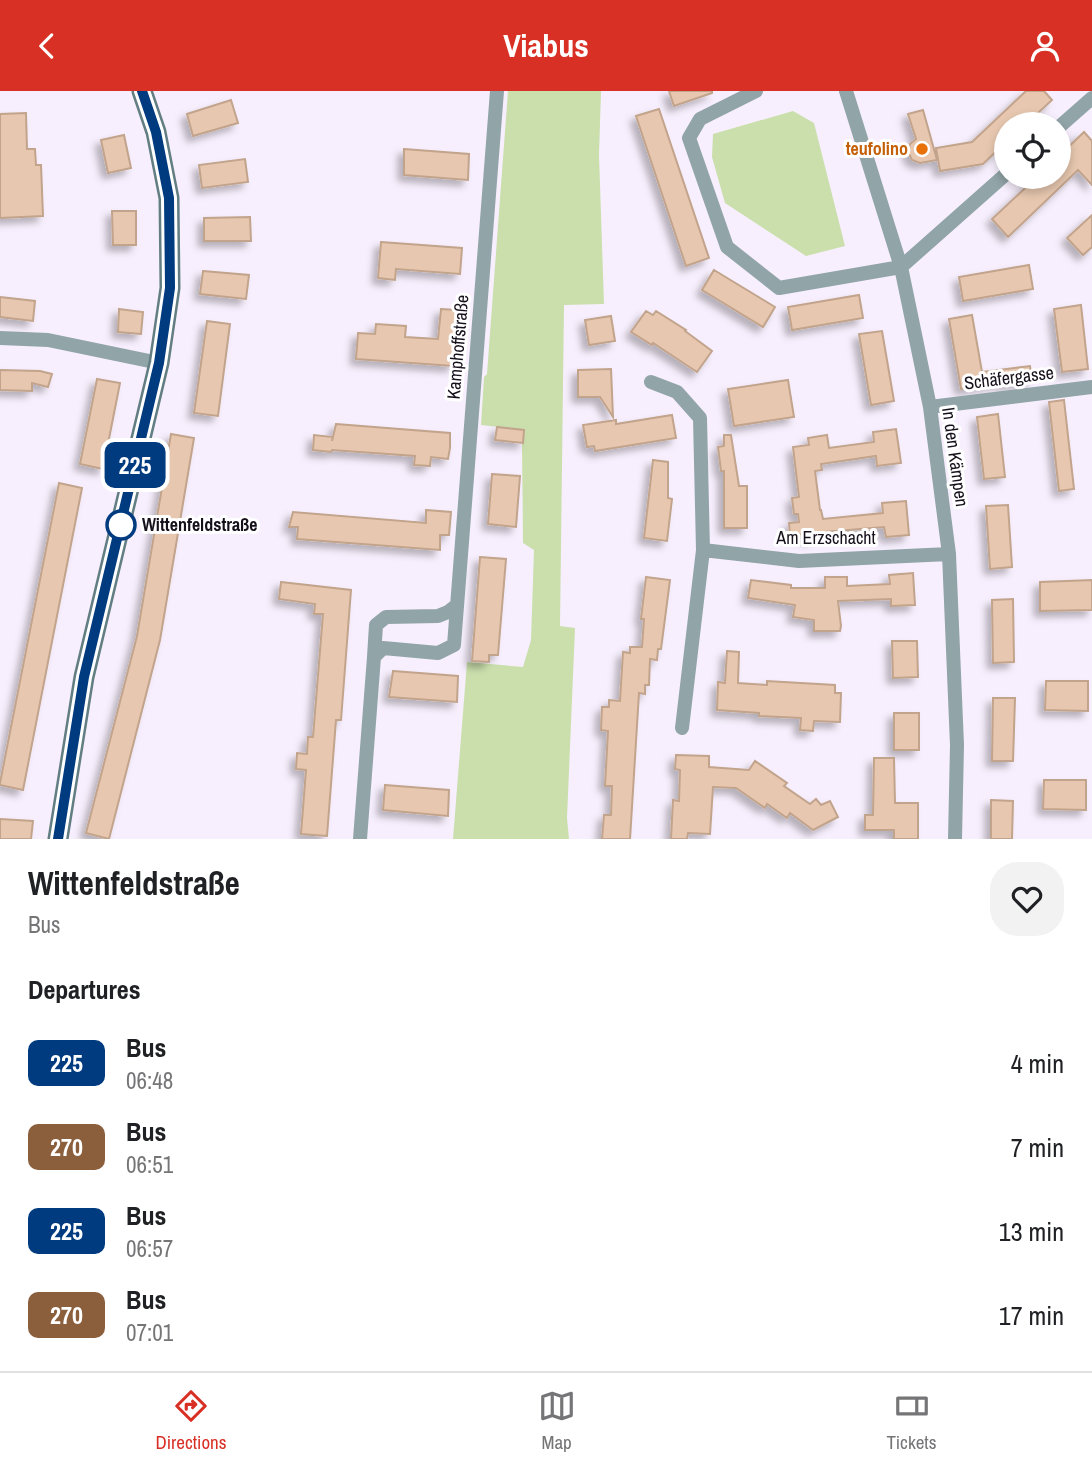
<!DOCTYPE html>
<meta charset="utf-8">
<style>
:root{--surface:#fff;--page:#f2f2f2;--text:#202124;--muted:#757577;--line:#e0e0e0;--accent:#d93025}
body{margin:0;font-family:"Archivo Narrow",sans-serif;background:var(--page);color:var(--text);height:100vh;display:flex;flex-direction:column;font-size:26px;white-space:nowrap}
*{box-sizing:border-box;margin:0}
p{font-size:23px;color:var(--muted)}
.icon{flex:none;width:38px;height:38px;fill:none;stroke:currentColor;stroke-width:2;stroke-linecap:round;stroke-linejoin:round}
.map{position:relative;height:748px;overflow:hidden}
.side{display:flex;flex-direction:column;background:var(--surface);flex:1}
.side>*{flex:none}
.badge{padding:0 14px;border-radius:10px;font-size:24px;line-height:46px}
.controls{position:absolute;left:994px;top:21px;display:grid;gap:14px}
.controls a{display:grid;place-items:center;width:77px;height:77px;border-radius:50%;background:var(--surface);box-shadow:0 4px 10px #0003;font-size:35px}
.map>.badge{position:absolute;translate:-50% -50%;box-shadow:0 0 0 4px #fff}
h2{padding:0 28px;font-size:26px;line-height:63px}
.round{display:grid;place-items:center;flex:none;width:74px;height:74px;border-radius:28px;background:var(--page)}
.overview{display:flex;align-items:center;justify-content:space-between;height:119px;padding:0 28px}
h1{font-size:33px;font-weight:700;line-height:52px}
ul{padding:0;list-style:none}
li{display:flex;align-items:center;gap:21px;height:84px;padding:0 28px}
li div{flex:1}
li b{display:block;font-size:26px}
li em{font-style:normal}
li .badge{min-width:77px;font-weight:700;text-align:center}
header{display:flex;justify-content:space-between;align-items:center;height:91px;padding:0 28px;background:var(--accent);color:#fff;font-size:32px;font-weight:700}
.tabs{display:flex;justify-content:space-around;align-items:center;height:98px;border-top:2px solid var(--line);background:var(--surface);font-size:19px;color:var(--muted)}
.tabs a{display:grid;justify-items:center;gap:4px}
.tabs .active{color:var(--accent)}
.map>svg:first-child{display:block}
</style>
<header><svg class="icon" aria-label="back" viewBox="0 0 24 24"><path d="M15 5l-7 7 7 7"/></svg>Viabus<svg class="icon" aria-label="person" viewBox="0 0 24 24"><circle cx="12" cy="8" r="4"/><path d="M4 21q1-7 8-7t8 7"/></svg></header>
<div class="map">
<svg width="1092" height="748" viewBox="0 0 1092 748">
<defs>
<filter id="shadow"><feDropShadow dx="-5.5" dy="5.5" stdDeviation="3.5" flood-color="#0004"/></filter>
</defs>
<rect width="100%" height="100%" fill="#f7effd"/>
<!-- green -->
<path fill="#cadfac" d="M508 0H601L599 64 604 213 564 214 560 535 575 537 567 727 569 748H453L467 571 523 576 531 549 534 459 523 452 522 353 525 339 481 334 484 286 487 283Z
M793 20 814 32 845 155 806 165 725 112 712 66 713 43Z"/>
<!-- building -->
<path fill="#e7c7af" stroke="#c2a48c" stroke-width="2" filter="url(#shadow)" d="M669 0H712V2L674 15Z
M1026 0H1044L1052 9 1026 33H1006V51L983 73 940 80 936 57 972 51Z
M231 9 238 32 193 45 187 23Z
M659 18 709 167 686 175 636 25Z
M923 19 937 69 920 72 912 69 908 61 910 53 916 48 908 23Z
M26 22 27 58H35L36 74H41L43 125 0 127V23Z
M1084 41 1092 50V94L1078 79 1008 146 992 128 1037 86H1059V65Z
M124 44 131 77 108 82 101 49Z
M404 58 469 63 468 89 404 84Z
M245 68 248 91 202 97 199 74Z
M112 120H136V154H113Z
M1092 124V156L1083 164 1067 147Z
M250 126 251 150H204V127Z
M381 151 462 157 460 183 396 178 395 189 378 187Z
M1029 174 1033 198 963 210 959 186Z
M714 179 775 216 763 236 702 199Z
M203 180 249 184 246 208 200 203Z
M859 204 863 227 792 239 788 216Z
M0 206 35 210 33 230 0 226Z
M1081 214 1088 278 1062 281 1054 218Z
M119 218 143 221 141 243 118 241Z
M441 218 456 219 453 275 356 268 358 242 375 243 376 233 406 235 405 246 438 248Z
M646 220 653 224 656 220 686 239 685 240 712 260 697 281 653 252 652 254 631 241Z
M972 224 982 281 1030 275 1032 290 1002 293V291L961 298 949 228Z
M611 225 615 250 589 254 585 229Z
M207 230 230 233 218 325 194 322Z
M882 240 894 310 871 314 859 243Z
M611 278 613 326 600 306H578V279Z
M0 279 40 280 52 283 48 296 32 292V300L0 299Z
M97 288 120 292 103 378 80 373Z
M788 289 794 326 734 335 728 298Z
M1064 309 1074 398 1059 400 1049 311Z
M998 323 1005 386 984 388 977 326Z
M672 324 676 347 595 360 594 355 587 356 583 334 616 329V333Z
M336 333 450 342V357L448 368 431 366 430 375 414 374 415 365 332 359 331 361 313 359 314 344 333 346 332 350Z
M497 336 524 339 523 352 495 349Z
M896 338 901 372 877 375 876 365 821 373 822 379 815 380 820 419H821L823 428 883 422 882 412 906 410 909 444 886 446 884 436 824 441 815 444 810 449 806 445H801V443L790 444 789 432 799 431 798 423H794L792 407 799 406 793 356 809 354 808 347 827 344 829 357 874 351 873 341Z
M171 343 194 347 160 549 109 748 86 742 137 545Z
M724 344H731L739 395H747V437H724V380H721L718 356 724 355Z
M653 369 668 371V407L672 408 667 450 644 447Z
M492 383 520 385 516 436 488 433Z
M59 392 82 397 23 699 0 694V692Z
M1008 414 1012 476 990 478 986 415Z
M426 419 451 421 449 444H440V459L297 448 298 436H289L293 421 426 432Z
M480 466 506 468 498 564H489V571L472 570Z
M913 482 915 514 891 515V508L838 510 841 535 840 540H814V529L793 526 795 514 748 507 751 489 791 494V497H825V486H847V495L890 493 889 484Z
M646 486 670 489 661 558H658L657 569 650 568 649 594H645V603L639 602 630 748H602L604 724H611L612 695H605L608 640 601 639 602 616H609V609L620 610 623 561 630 562V556H642L644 528H641Z
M1092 489V519L1040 520V491Z
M281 491 351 499 341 629H336L327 745 301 743 306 679 296 678 297 662 307 663 308 646H313L323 523H314L315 513 279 508Z
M1013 508 1014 571 993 572 992 509Z
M892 550H917L918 586 893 587Z
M727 560 739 561 738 592 767 594V590L835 594V602H841L840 631 814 630 813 640 800 639 801 627 759 625V622L717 619 718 591 725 592Z
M393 580 458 585 457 611 389 606Z
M1046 590H1088V620L1045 619Z
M993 607H1015L1013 670H992Z
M894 622H919V659H894Z
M676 664 709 665V676L749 679 755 670 787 692 784 695 810 713 816 708 821 714 830 710 838 726 813 739 790 722 787 727 767 713 765 717 736 697 713 696 710 743 688 742 687 748H671L673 709 679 710 680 679 675 678Z
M874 667H894L895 712H918V748H894V739H865V724H873Z
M1044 689H1086V719L1043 718Z
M385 694 449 699 448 725 383 719Z
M991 709 1013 710 1012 748H991Z
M0 728 33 730 31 748H0Z"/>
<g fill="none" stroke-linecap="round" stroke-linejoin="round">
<!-- street -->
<path stroke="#91a4a7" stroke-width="14" d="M756 0 700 28 689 47 727 156 779 197 901 176 1006 83
M846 0 901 176 930 316 949 463 957 654 955 748
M1059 36 1092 7
M0 247 48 249 159 272
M651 291 677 301 700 327 703 459 799 470 949 463
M930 316 1092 296
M374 566 376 534 386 526 438 525 448 521 457 514
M682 637 703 459
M360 748 374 566 383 557 438 562 454 554 497 0"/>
<!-- secondary -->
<path stroke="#627e82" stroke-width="21" d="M58 748 84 586 159 272 170 197 169 107 156 41 142 0"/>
</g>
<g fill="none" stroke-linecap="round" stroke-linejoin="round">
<defs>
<path id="line" d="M58 748 84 586 159 272 170 197 169 107 156 41 142 0"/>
</defs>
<!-- line casing -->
<use href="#line" stroke="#fff" stroke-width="16"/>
<!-- line -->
<use href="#line" stroke="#003b80" stroke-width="10"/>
</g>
<!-- markers -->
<circle fill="#e8710a" stroke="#fff" stroke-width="2.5" cx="922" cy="58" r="7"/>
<circle fill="#fff" stroke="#003b80" stroke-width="3.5" cx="121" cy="434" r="14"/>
<g text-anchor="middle" stroke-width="6" stroke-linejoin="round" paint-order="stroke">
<!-- food labels -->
<g font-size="18" font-weight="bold" fill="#c56008" stroke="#fff" text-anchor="end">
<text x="908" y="64">teufolino</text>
</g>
<!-- street labels -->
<g font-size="18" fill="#16101b" stroke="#fff">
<text transform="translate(458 256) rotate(-85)" y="6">Kamphoffstraße</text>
<text transform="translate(1009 287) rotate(-7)" y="6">Schäfergasse</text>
<text transform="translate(955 366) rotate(82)" y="6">In den Kämpen</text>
<text x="826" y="453">Am Erzschacht</text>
</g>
<!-- stop labels -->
<g font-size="18" font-weight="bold" fill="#16101b" stroke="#fff" text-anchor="start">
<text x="142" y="440">Wittenfeldstraße</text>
</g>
</g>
</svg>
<div class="controls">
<a><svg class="icon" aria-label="locate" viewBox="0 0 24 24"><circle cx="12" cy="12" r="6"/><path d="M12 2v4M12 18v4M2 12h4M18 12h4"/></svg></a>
</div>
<b class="badge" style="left:135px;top:374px;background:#003b80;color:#fff">225</b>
</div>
<section class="side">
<div class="overview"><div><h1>Wittenfeldstraße</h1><p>Bus</p></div><a class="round"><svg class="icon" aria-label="heart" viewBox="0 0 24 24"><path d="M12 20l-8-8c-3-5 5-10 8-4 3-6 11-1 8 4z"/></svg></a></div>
<h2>Departures</h2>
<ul>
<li><span class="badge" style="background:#003b80;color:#fff">225</span><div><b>Bus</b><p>06:48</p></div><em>4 min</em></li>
<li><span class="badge" style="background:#8b5e3c;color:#fff">270</span><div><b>Bus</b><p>06:51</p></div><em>7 min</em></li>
<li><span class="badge" style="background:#003b80;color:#fff">225</span><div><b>Bus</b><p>06:57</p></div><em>13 min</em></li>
<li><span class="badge" style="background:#8b5e3c;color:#fff">270</span><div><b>Bus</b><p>07:01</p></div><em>17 min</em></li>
</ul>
</section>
<nav class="tabs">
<a class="active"><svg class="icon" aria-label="directions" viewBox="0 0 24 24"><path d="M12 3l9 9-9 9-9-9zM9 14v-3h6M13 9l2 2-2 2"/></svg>Directions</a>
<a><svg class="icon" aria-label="map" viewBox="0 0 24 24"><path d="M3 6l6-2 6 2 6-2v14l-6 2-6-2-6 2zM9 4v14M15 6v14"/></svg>Map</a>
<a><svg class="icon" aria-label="tickets" viewBox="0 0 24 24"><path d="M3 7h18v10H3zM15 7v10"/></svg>Tickets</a>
</nav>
